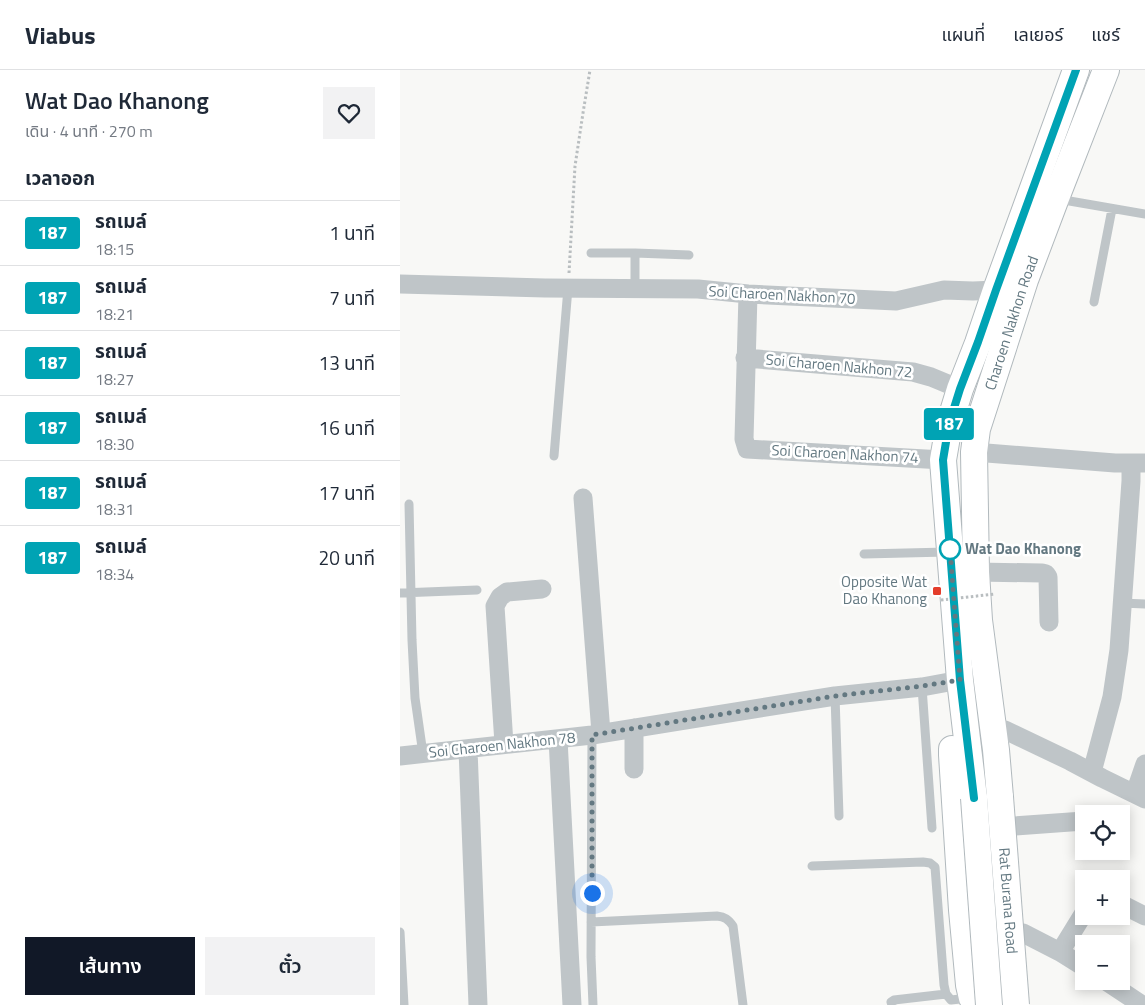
<!DOCTYPE html>
<html lang="th">
<meta charset="utf-8">
<style>
:root{--surface:#fff;--page:#f2f2f3;--text:#1f2937;--muted:#747a83;--line:#e0e1e3;--accent:#111827}
body{margin:0;font-family:"Titillium Web","Noto Sans Thai",sans-serif;background:var(--page);color:var(--text);height:100vh;display:flex;flex-direction:column;font-size:19px;white-space:nowrap}
*{box-sizing:border-box;margin:0}
p{font-size:16px;color:var(--muted)}
.icon{flex:none;width:28px;height:28px;fill:none;stroke:currentColor;stroke-width:2;stroke-linecap:round;stroke-linejoin:round}
.map{position:relative;flex:1;overflow:hidden}
.drawer{display:flex;flex-direction:column;background:var(--surface);width:400px}
.drawer>*{flex:none}
.badge{padding:0 10px;border-radius:4px;font-size:18px;line-height:32px}
.tools{position:absolute;left:675px;top:735px;display:grid;gap:10px}
.tools a{display:grid;place-items:center;width:55px;height:55px;border-radius:0px;background:var(--surface);box-shadow:0 2px 12px #0003;font-size:25px}
.you{position:absolute;width:25px;height:25px;margin:-12px;border:4px solid #fff;border-radius:50%;background:#1a73e8;box-shadow:0 0 0 8px #1a73e833}
.map>.badge{position:absolute;translate:-50% -50%;box-shadow:0 0 0 2px #fff}
h2{padding:0 25px;font-size:19px;line-height:45px}
.round{display:grid;place-items:center;flex:none;width:52px;height:52px;border-radius:0px;background:var(--page)}
.headline{display:flex;align-items:center;justify-content:space-between;height:85px;padding:0 25px}
h1{font-size:24px;font-weight:600;line-height:38px}
.button{display:flex;gap:10px;margin-top:auto;padding:10px 25px}
.button a{flex:1;height:58px;border-radius:0px;background:var(--accent);color:#fff;font-size:20px;font-weight:600;line-height:58px;text-align:center}
.button a+a{background:var(--page);color:var(--text)}
ul{padding:0;list-style:none}
li{display:flex;align-items:center;gap:15px;height:65px;padding:0 25px;border-top:1px solid var(--line)}
li div{flex:1}
li b{display:block;font-size:19px}
li em{font-style:normal}
li .badge{min-width:55px;font-weight:700;text-align:center}
header{display:flex;align-items:center;gap:30px;box-sizing:border-box;height:70px;padding:0 25px;background:var(--surface);border-bottom:1px solid var(--line)}
header strong{font-size:24px}
nav{display:flex;gap:28px;margin-inline-start:auto;font-size:18px}
main{display:flex;flex:1;min-height:0}
.map>svg:first-child{display:block}
</style>
<header>
<strong>Viabus</strong>
<nav><a>แผนที่</a><a>เลเยอร์</a><a>แชร์</a></nav>
</header>
<main>
<section class="drawer">
<div class="headline"><div><h1>Wat Dao Khanong</h1><p>เดิน · 4 นาที · 270 m</p></div><a class="round"><svg class="icon" aria-label="heart" viewBox="0 0 24 24"><path d="M12 20l-8-8c-3-5 5-10 8-4 3-6 11-1 8 4z"/></svg></a></div>
<h2>เวลาออก</h2>
<ul>
<li><span class="badge" style="background:#00a3b4;color:#fff">187</span><div><b>รถเมล์</b><p>18:15</p></div><em>1 นาที</em></li>
<li><span class="badge" style="background:#00a3b4;color:#fff">187</span><div><b>รถเมล์</b><p>18:21</p></div><em>7 นาที</em></li>
<li><span class="badge" style="background:#00a3b4;color:#fff">187</span><div><b>รถเมล์</b><p>18:27</p></div><em>13 นาที</em></li>
<li><span class="badge" style="background:#00a3b4;color:#fff">187</span><div><b>รถเมล์</b><p>18:30</p></div><em>16 นาที</em></li>
<li><span class="badge" style="background:#00a3b4;color:#fff">187</span><div><b>รถเมล์</b><p>18:31</p></div><em>17 นาที</em></li>
<li><span class="badge" style="background:#00a3b4;color:#fff">187</span><div><b>รถเมล์</b><p>18:34</p></div><em>20 นาที</em></li>
</ul>
<div class="button"><a>เส้นทาง</a><a>ตั๋ว</a></div>
</section>
<div class="map">
<svg width="745" height="935" viewBox="0 0 745 935">
<rect width="100%" height="100%" fill="#f8f8f6"/>
<g fill="none" stroke-linecap="round" stroke-linejoin="round">
<defs>
<g id="secondary">
<path d="M552 679V685L562 840 569 915 572 928 577 935"/>
<path id="s1" d="M600 727 596 680 579 550 576 502 574 382 577 359 625 210 656 128 706 0"/>
<path d="M574 728 560 610 543 390 549 355 560 319 578 273 596 220 676 0"/>
</g>
</defs>
<!-- secondary casing -->
<use href="#secondary" stroke="#b1b9bd" stroke-width="28"/>
<!-- path -->
<path stroke="#b9bec0" stroke-width="3" stroke-dasharray="2.5 2.5" stroke-linecap="butt" d="M169 203 175 96 183 43 190 0"/>
<!-- lane -->
<path stroke="#bfc5c8" stroke-width="9" d="M658 129 745 144
M191 183H235
M235 219V183L289 185
M694 232 712 139
M154 386 168 218
M9 434 12 570 15 628 23 684
M464 484 547 482
M0 523 77 520
M722 533 745 534
M522 617 532 758
M435 626 439 746
M192 665 191 887 193 935
M412 796 523 792 530 793 535 797 544 915 546 924 551 930 569 928
M191 852 317 846C325 847 328 849 333 856L343 935
M0 862 4 935
M492 935 491 932 494 930 546 924"/>
<!-- street -->
<path stroke="#bfc5c8" stroke-width="19" d="M0 214 145 218 298 219 348 224 496 231 544 220 573 221 596 220
M348 224 344 369 347 379 543 390
M345 288 513 302 531 307 560 319
M574 382 715 393H745
M183 428 201 663
M576 502 642 503 646 504 648 507 649 552
M234 658V699
M605 660 670 691 702 708 745 729
M158 669 172 935
M104 674 95 536 100 527 107 522 142 519
M68 679 78 935
M0 686 192 665 435 626 522 617 560 610
M692 702 712 627 719 580 731 411V393
M735 723 745 694
M614 756 684 751
M721 834 745 846
M623 863 660 882 684 897
M660 882 684 843
M706 911 742 935"/>
<!-- secondary -->
<use href="#secondary" stroke="#fff" stroke-width="26"/>
<defs>
<g id="secondary-bridge">
<path id="s2" d="M600 727 616 935"/>
<path d="M574 728 589 935"/>
</g>
</defs>
<!-- secondary-bridge casing -->
<use href="#secondary-bridge" stroke="#b1b9bd" stroke-width="28" stroke-linecap="butt"/>
<!-- path-bridge -->
<path stroke="#b9bec0" stroke-width="3" stroke-dasharray="2.5 2.5" stroke-linecap="butt" d="M541 530 595 524"/>
<!-- secondary-bridge -->
<use href="#secondary-bridge" stroke="#fff" stroke-width="26"/>
</g>
<g fill="none" stroke-linecap="round" stroke-linejoin="round">
<defs>
<path id="line" d="M574 728 560 610 543 390 549 354 560 319 578 272 596 220 676 0"/>
</defs>
<!-- line casing -->
<use href="#line" stroke="#fff" stroke-width="11"/>
<!-- line -->
<use href="#line" stroke="#00a3b4" stroke-width="8"/>
<!-- walk -->
<path stroke="#637881" stroke-width="5" stroke-dasharray="0 9" d="M192 823V665L435 626 522 616 560 610 550 479"/>
</g>
<!-- markers -->
<circle fill="#fff" stroke="#00a3b4" stroke-width="2.5" cx="550" cy="479" r="10"/>
<rect fill="#e43d2b" stroke="#fff" stroke-width="2" x="532" y="516" width="10" height="10" rx="2.5"/>
<g text-anchor="middle" stroke-width="5" stroke-linejoin="round" paint-order="stroke">
<!-- street labels -->
<g font-size="15" fill="#637881" stroke="#fff">
<text transform="translate(382 225) rotate(3)" y="5">Soi Charoen Nakhon 70</text>
<text dy="5" stroke="none"><textPath href="#s1" startOffset="481">Charoen Nakhon Road</textPath></text>
<text transform="translate(439 296) rotate(5)" y="5">Soi Charoen Nakhon 72</text>
<text transform="translate(445 384) rotate(3)" y="5">Soi Charoen Nakhon 74</text>
<text transform="translate(102 675) rotate(-6)" y="5">Soi Charoen Nakhon 78</text>
<text dy="5" stroke="none"><textPath href="#s2" startOffset="104">Rat Burana Road</textPath></text>
</g>
<!-- stop labels -->
<g font-size="15" font-weight="bold" fill="#637881" stroke="#fff" text-anchor="start">
<text x="565" y="484">Wat Dao Khanong</text>
</g>
<!-- poi labels -->
<g font-size="15" fill="#637881" stroke="#fff" text-anchor="end">
<text x="527" y="517">Opposite Wat<tspan x="527" dy="17">Dao Khanong</tspan></text>
</g>
</g>
</svg>
<div class="tools">
<a><svg class="icon" aria-label="locate" viewBox="0 0 24 24"><circle cx="12" cy="12" r="6"/><path d="M12 2v4M12 18v4M2 12h4M18 12h4"/></svg></a>
<a>+</a>
<a>−</a>
</div>
<div class="you" style="left:192px;top:823px"></div>
<b class="badge" style="left:549px;top:354px;background:#00a3b4;color:#fff">187</b>
</div>
</main>
